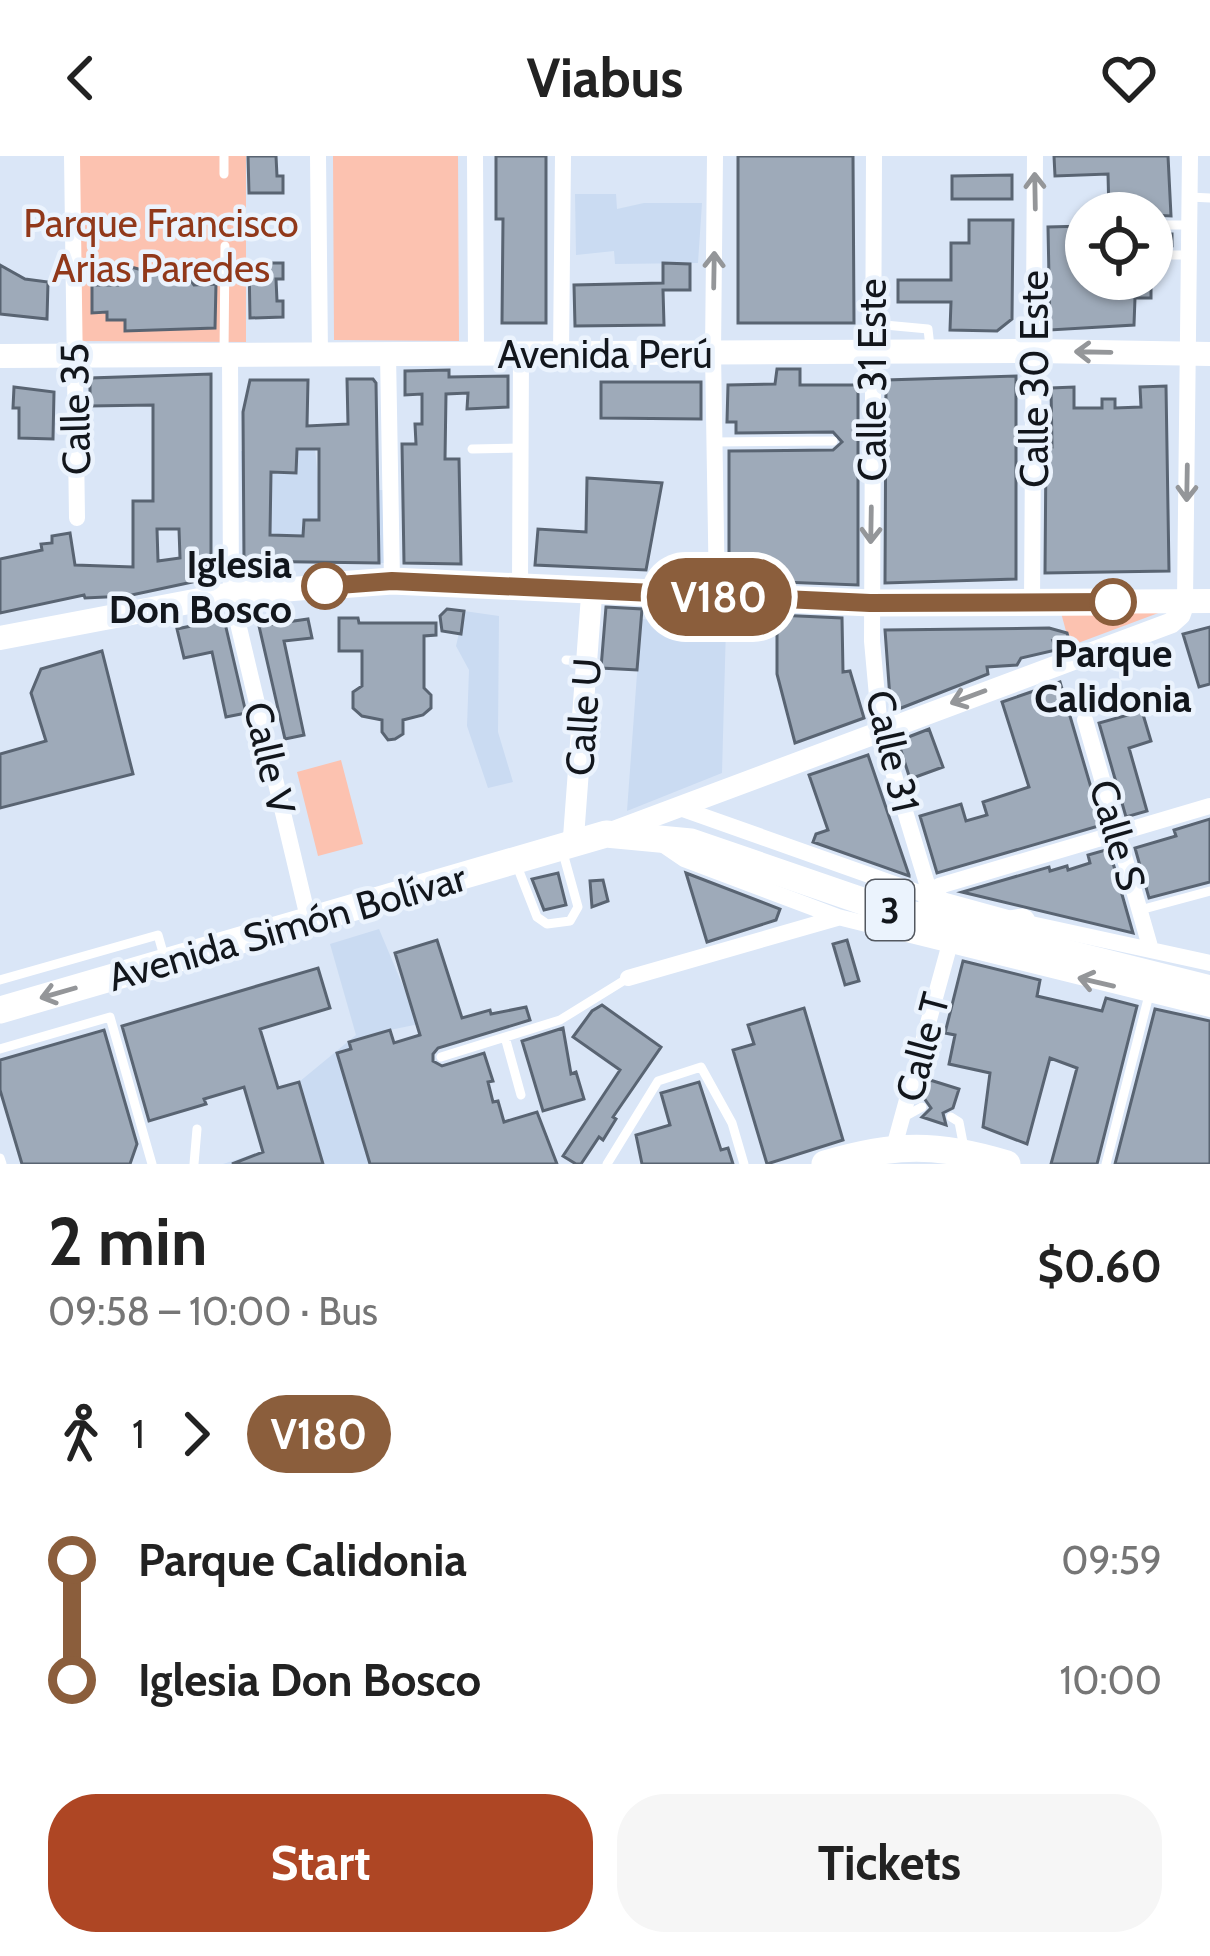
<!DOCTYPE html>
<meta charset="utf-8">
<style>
:root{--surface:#fff;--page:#f6f6f6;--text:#222;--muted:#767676;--accent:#ae4624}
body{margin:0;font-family:Cabin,sans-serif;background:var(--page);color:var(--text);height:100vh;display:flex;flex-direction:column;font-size:45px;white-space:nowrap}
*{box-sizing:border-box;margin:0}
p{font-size:39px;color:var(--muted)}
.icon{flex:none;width:66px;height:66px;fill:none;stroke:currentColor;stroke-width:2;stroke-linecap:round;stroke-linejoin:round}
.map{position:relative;height:1008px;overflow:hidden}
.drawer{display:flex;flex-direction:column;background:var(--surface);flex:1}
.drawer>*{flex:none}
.badge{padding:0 24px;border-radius:39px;font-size:42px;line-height:78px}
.controls{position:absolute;left:1065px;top:36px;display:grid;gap:24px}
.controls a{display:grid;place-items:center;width:108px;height:108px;border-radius:50%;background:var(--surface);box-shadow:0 3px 9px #0004;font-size:60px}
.map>.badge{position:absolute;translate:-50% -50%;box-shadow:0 0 0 6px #fff}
.legs{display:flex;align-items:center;gap:18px;height:132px;padding:0 48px;font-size:39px}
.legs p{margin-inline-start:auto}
.summary{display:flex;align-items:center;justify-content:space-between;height:204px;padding:0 48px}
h1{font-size:66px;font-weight:700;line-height:90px}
.cta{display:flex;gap:24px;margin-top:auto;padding:24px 48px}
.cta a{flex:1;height:138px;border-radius:48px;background:var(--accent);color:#fff;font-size:48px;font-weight:700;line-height:138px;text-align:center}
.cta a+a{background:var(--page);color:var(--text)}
ul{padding:0 48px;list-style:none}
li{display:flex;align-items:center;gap:42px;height:120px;font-size:45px}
li i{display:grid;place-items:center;width:18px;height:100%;margin:0 15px;background:currentColor}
li i::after{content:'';width:30px;height:30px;margin:-15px;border:9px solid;border-radius:50%;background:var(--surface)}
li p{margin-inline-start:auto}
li:first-child i{background:linear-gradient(#0000 50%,currentColor 0)}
li:last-child i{background:linear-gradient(currentColor 50%,#0000 0)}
header{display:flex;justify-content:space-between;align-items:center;height:156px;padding:0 48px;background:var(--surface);font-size:54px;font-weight:700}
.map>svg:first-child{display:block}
</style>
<header><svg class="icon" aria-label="back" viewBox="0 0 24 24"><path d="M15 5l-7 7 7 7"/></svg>Viabus<svg class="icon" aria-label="heart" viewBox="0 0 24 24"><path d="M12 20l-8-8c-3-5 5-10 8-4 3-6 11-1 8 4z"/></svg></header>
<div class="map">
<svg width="1210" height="1008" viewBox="0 0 1210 1008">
<rect width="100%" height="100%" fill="#dae6f7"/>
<!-- built -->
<path fill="#cadbf2" d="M575 38H616L617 53 644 47H702L698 107 615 108 614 95 576 99Z
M315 292 319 334H383L384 407 243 405 241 295Z
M464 455 499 460 498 576 513 626 488 632 467 570 469 514 456 490Z
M641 463 726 470 722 617 627 655Z
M379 773 419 868 390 874 420 973V1008H223L263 995 247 941 299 926 356 879 330 788Z"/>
<!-- green -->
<path fill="#fcc2b0" d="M75 0H246V186L76 185Z
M333 0H458L459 185 334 184Z
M1060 453 1161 456 1070 490Z
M341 604 363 688 318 700 297 616Z"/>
<!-- building -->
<path fill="#9eaab9" stroke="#596472" stroke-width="3" fill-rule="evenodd" d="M248 0H276L277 20H283V37H249Z
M496 0H546V167H502L503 63H496Z
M738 0H853L854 167H738Z
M1054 0H1168L1171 60 1109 57 1108 18 1055 20Z
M1012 19V43H952V20Z
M969 64H1013L1012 163 997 175 950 174 951 146H898V124H951V87H969Z
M1086 70V123H1151V142H1135L1134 169 1050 174 1048 71Z
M1152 78H1172V90L1163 92 1159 98 1164 107H1152Z
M249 107H283V123H276L277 145H283V161L250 162Z
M663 107 690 108V134H663L664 169 575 170 574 129 663 127Z
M0 109 25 123 48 126 47 163 0 158Z
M181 110 194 129 216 128 215 172 125 175V164H107V156L92 157V129H118L131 111 157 118Z
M777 213H800V229H855L858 237V429L729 424V295L833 294 842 286 833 276 736 277V266H727L728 229 775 228Z
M449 214V221L508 220V251L467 253 468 237 446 238 445 303H459L461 408 404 407 402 288H416L415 268H422V238L405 239V215Z
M211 218V422L127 440 85 442 84 439 0 457V403L42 394 41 388 52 387V380L70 377 75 409 133 411V345H153V249L90 250V222ZM157 373H179L180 402 158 405Z
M1016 220V423L885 427 886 224Z
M347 223H373L376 227 379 407 244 405 243 256 250 224H308L307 270 348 268ZM297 293H319V364H304L303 380 270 379 271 316 296 317Z
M601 226H701V263L601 262Z
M1166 230 1169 415 1045 417 1046 291H1052L1051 232 1074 231V252H1102V243H1115V252L1141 251 1140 231Z
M14 231 54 236 53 283 19 282V252H13Z
M587 322 662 327 646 414 535 409 538 373 586 376Z
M606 451 642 453 637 514 601 512Z
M447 453 464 455 461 478 442 475 440 460Z
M777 459 842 462 843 516 850 515 864 562 795 587 777 518Z
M339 462H358L359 467H436V479L424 480V532L431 539V552L423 559 403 564V578L395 583 388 584 382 576V564L362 560 353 552V536L362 530V495H339Z
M224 463 246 557 226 561 212 496 184 502 177 473Z
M308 463 312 482 284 485 304 579 285 583 259 470Z
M1210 471V528L1199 531 1183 478Z
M1049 472 1067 477 1070 489 1053 485 1056 494 1021 502 1017 509 987 511 988 518 891 556 885 474Z
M102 495 133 618 0 652V598L46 585 31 537 41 513Z
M1060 526 1102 669 937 717 920 660 961 648 966 665 987 659 983 646 1029 631 1002 546Z
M1142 555 1151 585 1129 592 1147 655 1126 661 1099 567Z
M929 573 943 611 910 623 898 585Z
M868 599 909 719V720L813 686 816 678 828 674 809 619Z
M1210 663V726L1149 742 1135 692 1176 680 1174 674Z
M1109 693 1133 777 962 736 1049 711 1050 715 1067 710 1068 714 1090 707 1088 699Z
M558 717 566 749 544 754 532 723Z
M686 717 780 753 776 764 707 786Z
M603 724 608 745 592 751 590 725Z
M437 784 462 862 490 854 491 858 526 851 530 864 438 892 433 898V905L442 910 484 897 493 925 488 926 493 946 498 945 504 966 537 956 557 1008H370L337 897 351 893 349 886 390 874 394 887 420 879 395 797Z
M847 784 859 825 845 829 833 788Z
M963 805 1040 824 1037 840 1102 855 1106 842 1137 850 1097 1008H1051L1077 912 1050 902 1027 988 983 971 990 917 949 908 955 879 945 877Z
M318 812 330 852 260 873 278 932 299 926 323 1008H232L263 996 244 931 204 943 206 948 149 965 122 870Z
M602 849 661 891 613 961 616 963 603 984 599 981 581 1008H576L563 1000 620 914 573 881 592 855Z
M804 852 843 984 767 1008 733 894 754 888 748 869Z
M1155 853 1210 865V1008H1115Z
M563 872 571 918 576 916 584 943 543 955 522 885Z
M104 874 137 988 130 1008H22L0 934V904Z
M930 924 959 933 953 952 943 957 946 969 922 961 931 952 924 942Z
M699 926 721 994 728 992 733 1008H642L636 979 670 969 661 937Z"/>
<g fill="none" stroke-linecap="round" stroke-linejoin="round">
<!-- service -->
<path stroke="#fff" stroke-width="9" d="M224 0V18
M1190 41 1210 42
M1152 69H1190
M1168 99H1191
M874 168 928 173 930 191
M224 198 225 90
M715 286 833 285
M472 293 521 292
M566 504 587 505
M517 710 537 761 547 768 570 765 578 751 563 697
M1140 754 1210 735
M0 824 158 779 164 800
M505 881 521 939
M0 893 110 861 152 1008
M441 901 560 864 628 822
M951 961 959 966 964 992
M902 962 922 951
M0 1002 2 1008
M194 1008 197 973
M607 1008 658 925 701 911 732 967 744 1008
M1106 1008 1149 839"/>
<!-- minor -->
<path stroke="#fff" stroke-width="16" d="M72 0 77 362
M318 0 320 199
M475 0 476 198
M715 0 713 197 717 441
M874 0 872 485 880 573 931 741
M388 198 392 425
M561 198 563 0
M230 200 231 438 309 766
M520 428 521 198
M1185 445 1190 0
M1032 446 1035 0
M1085 564 1151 794
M677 651 931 741 1022 766 1210 807
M662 688 684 703 838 761 1210 853
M931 741 939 730 1210 650
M628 822 837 762
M894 991 949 791"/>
<!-- tertiary -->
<path stroke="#fff" stroke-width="21" d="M612 676 1171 467 1180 459 1185 445
M573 688 592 433"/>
<!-- secondary -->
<path stroke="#fff" stroke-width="24" d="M0 200 1036 195 1210 198
M0 482 231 438 392 425 870 447 1210 445"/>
<!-- primary -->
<path stroke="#fff" stroke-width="27" d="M931 741 968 775 1022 766
M0 854 606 678 691 686 874 749 1210 833
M825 1008C895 987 938 987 1007 1008"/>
</g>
<!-- one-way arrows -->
<defs><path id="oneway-shaft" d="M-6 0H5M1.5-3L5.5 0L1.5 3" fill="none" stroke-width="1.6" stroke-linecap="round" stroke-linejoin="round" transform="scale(3)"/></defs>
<g stroke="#949699">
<use href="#oneway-shaft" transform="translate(1035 35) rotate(-91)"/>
<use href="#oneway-shaft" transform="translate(714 114) rotate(-89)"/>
<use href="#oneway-shaft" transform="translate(1093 196) rotate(-179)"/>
<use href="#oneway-shaft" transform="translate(1187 327) rotate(91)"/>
<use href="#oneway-shaft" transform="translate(871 369) rotate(91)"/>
<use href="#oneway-shaft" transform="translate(968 541) rotate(160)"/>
<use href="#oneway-shaft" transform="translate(1096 826) rotate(-167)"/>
<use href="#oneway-shaft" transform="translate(58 837) rotate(164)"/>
</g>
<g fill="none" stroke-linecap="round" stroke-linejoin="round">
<defs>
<path id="line-1" d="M325 430 392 425 870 447 1113 446"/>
</defs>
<!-- line-1 casing -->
<use href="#line-1" stroke="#fff" stroke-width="27"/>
<!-- line-1 -->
<use href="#line-1" stroke="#8b5e3c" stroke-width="18"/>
</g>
<!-- markers -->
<g fill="#fff" stroke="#8b5e3c" stroke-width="6">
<circle cx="325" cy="430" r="21"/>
<circle cx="1113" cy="446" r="21"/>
</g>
<g text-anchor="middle" stroke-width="9" stroke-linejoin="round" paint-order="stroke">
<!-- shield labels -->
<rect fill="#ebf3fd" stroke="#535860" stroke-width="3" x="866" y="724" width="48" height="60" rx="9"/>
<g font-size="36" font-weight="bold" fill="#12161c">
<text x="890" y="767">3</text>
</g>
<!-- park labels -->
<g font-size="39" fill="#91381a" stroke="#ebf3fd">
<text x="161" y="81">Parque Francisco<tspan x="161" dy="45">Arias Paredes</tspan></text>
</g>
<!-- street labels -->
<g font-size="39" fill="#12161c" stroke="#ebf3fd">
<text x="605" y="212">Avenida Perú</text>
<text transform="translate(1034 223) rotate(-90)" y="14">Calle 30 Este</text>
<text transform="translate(872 224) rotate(-90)" y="14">Calle 31 Este</text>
<text transform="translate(75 253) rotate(-91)" y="14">Calle 35</text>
<text transform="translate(583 561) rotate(-86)" y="14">Calle U</text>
<text transform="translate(893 595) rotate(77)" y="14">Calle 31</text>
<text transform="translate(270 602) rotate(77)" y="14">Calle V</text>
<text transform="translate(1118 679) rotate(74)" y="14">Calle S</text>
<text transform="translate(287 771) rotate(-16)" y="14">Avenida Simón Bolívar</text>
<text transform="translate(922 891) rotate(-75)" y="14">Calle T</text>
</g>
<!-- stop labels -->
<g font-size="39" font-weight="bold" fill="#12161c" stroke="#ebf3fd" text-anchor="end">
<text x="292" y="422">Iglesia<tspan x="292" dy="45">Don Bosco</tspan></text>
<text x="1113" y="511" text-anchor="middle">Parque<tspan x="1113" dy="45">Calidonia</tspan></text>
</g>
</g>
</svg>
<div class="controls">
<a><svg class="icon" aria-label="locate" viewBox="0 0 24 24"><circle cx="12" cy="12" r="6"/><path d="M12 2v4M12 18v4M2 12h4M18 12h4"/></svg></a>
</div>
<b class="badge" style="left:719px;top:441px;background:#8b5e3c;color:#fff">V180</b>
</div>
<section class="drawer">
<div class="summary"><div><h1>2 min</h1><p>09:58 – 10:00 · Bus</p></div><b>$0.60</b></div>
<div class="legs"><svg class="icon" aria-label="walk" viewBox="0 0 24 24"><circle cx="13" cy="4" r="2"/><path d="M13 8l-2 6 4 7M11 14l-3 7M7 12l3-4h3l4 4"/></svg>1<svg class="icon" aria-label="forward" viewBox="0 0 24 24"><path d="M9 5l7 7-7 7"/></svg><b class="badge" style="background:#8b5e3c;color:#fff">V180</b></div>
<ul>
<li><i style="color:#8b5e3c"></i><b>Parque Calidonia</b><p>09:59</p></li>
<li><i style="color:#8b5e3c"></i><b>Iglesia Don Bosco</b><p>10:00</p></li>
</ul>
<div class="cta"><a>Start</a><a>Tickets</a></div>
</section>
